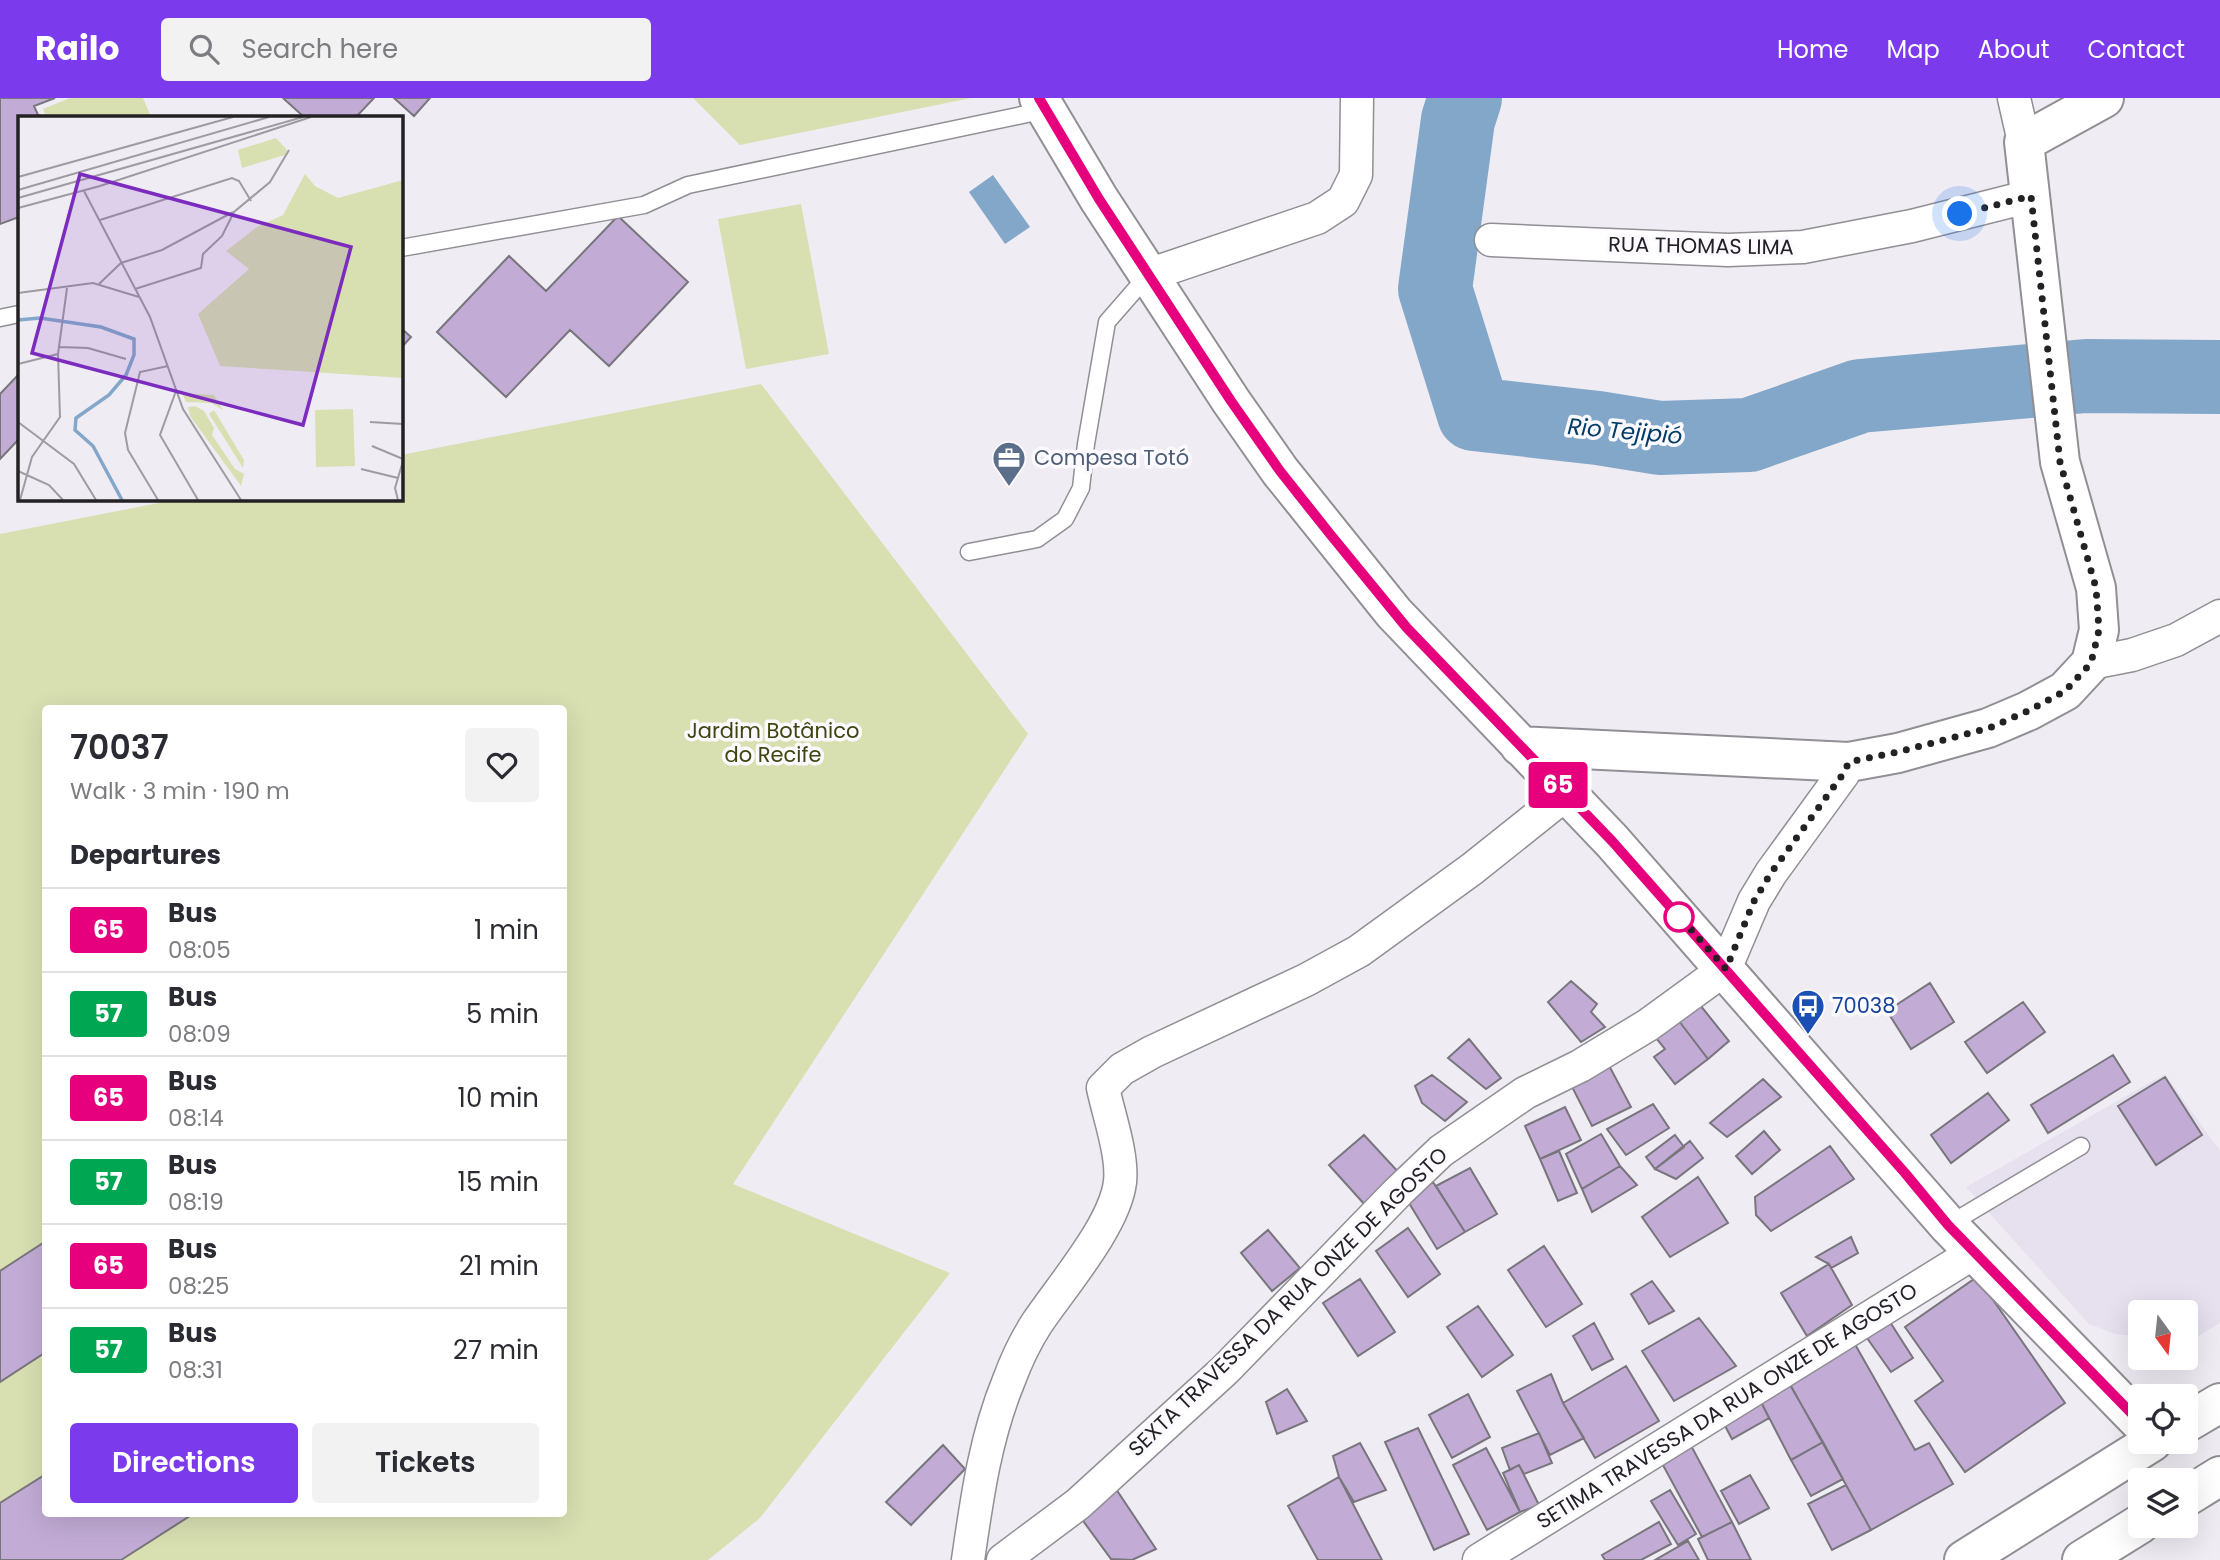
<!DOCTYPE html>
<meta charset="utf-8">
<style>
:root{--surface:#fff;--page:#f2f2f3;--text:#2b2b33;--muted:#7c7c81;--line:#e1e1e2;--accent:#7c3aed}
body{margin:0;font-family:Poppins,sans-serif;background:var(--page);color:var(--text);height:100vh;display:flex;flex-direction:column;font-size:26px;white-space:nowrap}
*{box-sizing:border-box;margin:0}
p{font-size:23px;color:var(--muted)}
.icon{flex:none;width:38px;height:38px;fill:none;stroke:currentColor;stroke-width:2;stroke-linecap:round;stroke-linejoin:round}
.map{position:relative;flex:1;overflow:hidden}
.drawer{position:absolute;left:42px;top:607px;width:525px;height:812px;display:flex;flex-direction:column;background:var(--surface);border-radius:7px;box-shadow:0 7px 28px #0002}
.drawer>*{flex:none}
.badge{padding:0 14px;border-radius:5px;font-size:24px;line-height:46px}
.needle{width:46px;rotate:165deg}
.buttons{position:absolute;left:2128px;top:1202px;display:grid;gap:14px}
.buttons a{display:grid;place-items:center;width:70px;height:70px;border-radius:7px;background:var(--surface);box-shadow:0 7px 28px #0002;font-size:35px}
.you{position:absolute;width:35px;height:35px;margin:-18px;border:5px solid #fff;border-radius:50%;background:#1a73e8;box-shadow:0 0 0 10px #1a73e833}
.map>.badge{position:absolute;translate:-50% -50%;box-shadow:0 0 0 4px #fff}
h2{padding:0 28px;font-size:26px;line-height:63px}
.round{display:grid;place-items:center;flex:none;width:74px;height:74px;border-radius:7px;background:var(--page)}
.head{display:flex;align-items:center;justify-content:space-between;height:119px;padding:0 28px}
h1{font-size:33px;font-weight:600;line-height:52px}
.primary-button{display:flex;gap:14px;margin-top:auto;padding:14px 28px}
.primary-button a{flex:1;height:80px;border-radius:7px;background:var(--accent);color:#fff;font-size:28px;font-weight:600;line-height:80px;text-align:center}
.primary-button a+a{background:var(--page);color:var(--text)}
ul{padding:0;list-style:none}
li{display:flex;align-items:center;gap:21px;height:84px;padding:0 28px;border-top:2px solid var(--line)}
li div{flex:1}
li b{display:block;font-size:26px}
li em{font-style:normal}
li .badge{min-width:77px;font-weight:700;text-align:center}
header{display:flex;align-items:center;gap:42px;box-sizing:border-box;height:98px;padding:0 35px;background:var(--accent);color:#fff}
header strong{font-size:33px}
nav{display:flex;gap:38px;margin-inline-start:auto;font-size:24px}
.search{width:490px;height:63px;background:var(--page);display:flex;align-items:center;gap:18px;box-sizing:border-box;padding:0 24px;border-radius:7px;color:var(--muted);font-size:26px}
.map>svg:first-child{display:block}
</style>
<header>
<strong>Railo</strong>
<div class="search"><svg class="icon" aria-label="search" viewBox="0 0 24 24"><circle cx="10" cy="10" r="6"/><path d="M15 15l6 6"/></svg>Search here</div>
<nav><a>Home</a><a>Map</a><a>About</a><a>Contact</a></nav>
</header>
<div class="map">
<svg width="2220" height="1462" viewBox="0 0 2220 1462">
<rect width="100%" height="100%" fill="#f0ecf4"/>
<!-- built -->
<path fill="#e6e0ef" d="M2165 976 2220 1053V1225L2187 1245 2186 1214H2140V1239L2115 1236 2089 1226 1966 1089Z"/>
<!-- green -->
<path fill="#d8e0b2" fill-rule="evenodd" d="M70 0H143L151 19H46L43 11Z
M693 0H971L740 47Z
M801 106 829 256 746 271 718 121Z
M761 286 1028 636 733 1086 950 1175 760 1420 708 1462H0V436L179 401H401V357ZM46 611H564V1416H46Z"/>
<!-- water -->
<path fill="#83a7c9" d="M993 77 1030 129 1005 146 969 94Z"/>
<g fill="none" stroke-linecap="round" stroke-linejoin="round">
<!-- river -->
<path stroke="#83a7c9" stroke-width="74" d="M1465 0 1458 22 1435 191 1474 316 1598 330 1660 340 1749 337 1860 298 2086 278 2220 279"/>
</g>
<!-- building -->
<path fill="#c2acd6" stroke="#78757c" stroke-width="2" d="M0 0H55L34 8 39 19H19V119L0 126Z
M283 0H374L356 19H304Z
M394 0H430L414 18Z
M618 118 688 184 609 268 570 232 506 299 437 234 509 158 546 193Z
M401 230 411 239 401 250Z
M19 276V341L0 361V296Z
M1571 883 1597 906 1591 914 1605 929 1581 944 1548 904Z
M1930 885 1954 924 1911 951 1887 913Z
M2023 904 2045 934 1987 975 1965 944Z
M1700 907 1729 943 1708 961 1679 923Z
M1679 923 1708 961 1675 986 1654 959 1665 951 1656 940Z
M1469 941 1501 980 1486 991 1448 960Z
M2113 957 2130 984 2048 1035 2031 1007Z
M1605 960 1631 1009 1592 1028 1567 979Z
M1432 977 1467 1004 1445 1023 1422 1005 1415 988Z
M2165 979 2202 1037 2156 1067 2118 1008Z
M1763 981 1781 999 1727 1039 1710 1025Z
M1988 995 2009 1022 1951 1065 1931 1037Z
M1653 1006 1669 1030 1626 1057 1607 1031Z
M1565 1009 1581 1042 1540 1061 1525 1028Z
M1764 1033 1780 1052 1752 1076 1736 1058Z
M1601 1036 1620 1068 1582 1091 1566 1056Z
M1364 1037 1401 1077 1366 1108 1329 1067Z
M1675 1037 1684 1049 1655 1071 1646 1059Z
M1690 1043 1703 1060 1676 1081 1655 1071Z
M1830 1048 1854 1081 1771 1133 1756 1117 1755 1099Z
M1559 1053 1577 1095 1558 1103 1540 1061Z
M1620 1068 1637 1087 1592 1114 1582 1091Z
M1470 1070 1497 1116 1465 1134 1436 1088Z
M1698 1079 1728 1125 1670 1159 1642 1119Z
M1433 1084 1465 1134 1437 1151 1406 1100Z
M1408 1130 1440 1176 1408 1199 1376 1153Z
M1268 1132 1300 1170 1272 1193 1241 1155Z
M1851 1139 1858 1155 1831 1170 1829 1166 1816 1159Z
M46 1143V1254L0 1284V1173Z
M1544 1148 1582 1206 1546 1229 1508 1172Z
M1829 1166 1852 1207 1807 1238 1781 1195Z
M1977 1179 2065 1305 1965 1374 1915 1303 1943 1283 1905 1229Z
M1360 1181 1395 1234 1358 1258 1323 1205Z
M1652 1183 1674 1213 1649 1226 1631 1196Z
M1478 1208 1513 1257 1482 1279 1447 1229Z
M1699 1220 1736 1268 1674 1303 1642 1253Z
M1890 1224 1913 1260 1891 1274 1867 1240Z
M1594 1225 1613 1261 1592 1272 1573 1238Z
M1852 1241 1915 1352 1929 1345 1953 1386 1871 1432 1786 1279Z
M1626 1268 1659 1323 1595 1360 1563 1305Z
M1551 1276 1563 1305 1584 1340 1550 1357 1517 1293Z
M1790 1287 1823 1344 1791 1362 1760 1302Z
M1287 1291 1307 1323 1277 1336 1266 1304Z
M1468 1296 1490 1339 1452 1360 1429 1317Z
M1760 1302 1769 1320 1732 1341 1723 1324Z
M1418 1330 1469 1436 1434 1452 1385 1344Z
M1539 1335 1552 1365 1524 1376 1519 1367 1510 1372 1502 1350Z
M1688 1342 1732 1424 1702 1439 1658 1358Z
M1823 1344 1843 1381 1811 1398 1791 1362Z
M1360 1345 1386 1392 1354 1404 1339 1379 1333 1358Z
M943 1347 965 1371 911 1427 886 1404Z
M1486 1350 1520 1414 1487 1432 1453 1367Z
M1519 1367 1539 1407 1520 1414 1503 1375Z
M46 1376V1416H193L121 1462H0V1405Z
M1750 1377 1769 1410 1739 1426 1721 1393Z
M1339 1379 1382 1462H1318L1288 1408Z
M1846 1387 1871 1432 1832 1452 1808 1406Z
M1116 1391 1156 1451 1132 1462 1111 1461 1078 1416Z
M1670 1392 1696 1436 1678 1447 1651 1403Z
M1659 1424 1671 1446 1641 1462H1605L1602 1457Z
M1732 1424 1751 1462H1708L1698 1441Z
M1688 1443 1699 1462H1655Z"/>
<g fill="none" stroke-linecap="round" stroke-linejoin="round">
<defs>
<path id="lane" d="M401 150 644 107 688 87 1046 12
M0 220 19 216
M969 454 1037 441 1065 421 1081 390 1086 346 1107 224 1148 177
M1948 1127 2081 1048"/>
<path id="street" d="M2014 0 2024 44
M1491 142 1728 152 1803 149 1912 128 2031 98
M1148 177 1317 120 1343 103 1356 77 1357 0
M2091 565 2132 557 2176 542 2220 518
M968 1462C977 1400 985 1340 1009 1282 1016 1263 1026 1242 1037 1225 1062 1188 1115 1127 1120 1084 1123 1057 1109 1018 1103 990L1122 971 1152 954 1306 882 1359 853 1472 771 1566 696
M1003 1462 1078 1406 1225 1272 1398 1094 1441 1053 1525 995 1580 968 1648 927 1725 871 1754 803 1771 775 1843 676 1849 664
M1479 1462 1975 1154"/>
<path id="secondary" d="M1039 0 1099 101 1231 303 1280 373 1394 515 1612 743 1948 1127 2140 1324
M1520 648 1849 664 1898 655 1988 630 2028 613 2065 593 2091 565 2099 532 2096 490 2060 364 2024 44 2104 0
M2186 1325 2220 1305
M1964 1462 2152 1344"/>
<path id="highway" d="M2186 1399 2220 1378
M2082 1462 2140 1426"/>
</defs>
<!-- lane casing -->
<use href="#lane" stroke="#918e95" stroke-width="19"/>
<!-- street casing -->
<use href="#street" stroke="#918e95" stroke-width="35"/>
<!-- secondary casing -->
<use href="#secondary" stroke="#918e95" stroke-width="42"/>
<!-- highway casing -->
<use href="#highway" stroke="#918e95" stroke-width="42"/>
<!-- lane -->
<use href="#lane" stroke="#fff" stroke-width="16"/>
<!-- street -->
<use href="#street" stroke="#fff" stroke-width="32"/>
<!-- secondary -->
<use href="#secondary" stroke="#fff" stroke-width="38"/>
<!-- highway -->
<use href="#highway" stroke="#fff" stroke-width="38"/>
</g>
<g fill="none" stroke-linecap="round" stroke-linejoin="round">
<defs>
<path id="line" d="M1039 0 1099 101 1231 303 1280 373 1330 436 1407 530 1612 743 1905 1075 1948 1127 2140 1324"/>
</defs>
<!-- line casing -->
<use href="#line" stroke="#fff" stroke-width="16"/>
<!-- line -->
<use href="#line" stroke="#e6007e" stroke-width="10"/>
<!-- walk -->
<path stroke="#232124" stroke-width="7" stroke-dasharray="0 12.6" d="M1679 819 1677 816 1726 871 1754 803 1771 775 1843 676 1849 664 1898 654 1989 630 2028 613 2065 593 2091 565 2099 532 2096 490 2060 364 2031 98 1960 116"/>
</g>
<!-- icons -->
<defs>
<symbol id="office-pin" viewBox="-11 -11 22 30"><path d="M0 17L-7.5 6A9.5 9.5 0 1 1 7.5 6Z" fill="#5c6f8a" stroke="#fcfaff"/><path d="M-6-3h4V-5.5h4V-3h4V5H-6ZM-1-4.5V-3h2v-1.5ZM-6 0V1H6V0Z" fill="#fff"/></symbol>
<symbol id="bus-pin" viewBox="-11 -11 22 30"><path d="M0 17L-7.5 6A9.5 9.5 0 1 1 7.5 6Z" fill="#1a4fb4" stroke="#fcfaff"/><path d="M-5-6H5V4H4V6H2V4H-2V6H-4V4H-5ZM-3.5-4V0h7V-4ZM-3.5 1.2v1.5H-2V1.2ZM2 1.2v1.5H3.5V1.2Z" fill="#fff"/></symbol>
</defs>
<g fill-rule="evenodd">
<use href="#office-pin" x="990" y="341" width="38" height="52"/>
<use href="#bus-pin" x="1789" y="889" width="38" height="52"/>
</g>
<!-- markers -->
<circle fill="#fff" stroke="#e6007e" stroke-width="3.5" cx="1679" cy="819" r="14"/>
<g text-anchor="middle" stroke-width="7" stroke-linejoin="round" paint-order="stroke">
<!-- street labels -->
<g font-size="21" fill="#232124" stroke="#fcfaff">
<text transform="translate(1701 148) rotate(1)" y="7">RUA THOMAS LIMA</text>
<text transform="translate(1288 1204) rotate(-44)" y="7">SEXTA TRAVESSA DA RUA ONZE DE AGOSTO</text>
<text transform="translate(1727 1308) rotate(-32)" y="7">SETIMA TRAVESSA DA RUA ONZE DE AGOSTO</text>
</g>
<!-- service labels -->
<g font-size="21" fill="#4e5e75" stroke="#fcfaff" text-anchor="start">
<text x="1034" y="367">Compesa Totó</text>
</g>
<!-- park labels -->
<g font-size="21" fill="#3f450f" stroke="#fcfaff">
<text x="773" y="640">Jardim Botânico<tspan x="773" dy="24">do Recife</tspan></text>
</g>
<!-- transit labels -->
<g font-size="21" fill="#164399" stroke="#fcfaff" text-anchor="start">
<text x="1832" y="915">70038</text>
</g>
<!-- water labels -->
<g font-size="23" font-style="italic" fill="#003c68" stroke="#fcfaff">
<text transform="translate(1625 333) rotate(5)" y="8">Rio Tejipió</text>
</g>
</g>
<!-- overview -->
<g transform="translate(18 18)">
<rect width="385" height="385" fill="#f0ecf4"/>
<path d="M258 22 269 34 267 39 224 52 220 34ZM287 58 297 70 320 82 385 64V262L202 250 180 198 231 153 208 135 239 111 265 99ZM164 277 196 279 205 294 193 287 168 286ZM177 290 186 295 196 312 194 319 217 353 226 358 223 370 172 300 170 291ZM335 293 337 350 298 351 297 294ZM196 294 226 344 225 352 191 298Z" fill="#d8e0b2"/>
<path fill="none" stroke="#83a7c9" stroke-width="3.5" d="M0 204 22 202 83 211 116 223V239L108 259 91 279 58 302 57 314 75 330 104 384"/>
<path fill="none" stroke="#9e9ba1" stroke-width="2" d="M0 61 215 1M0 74 251 1M66 75 132 201 165 293 223 384M0 82 285 1M0 92 82 70 293 1M82 104 214 62 221 65 233 85M81 168 103 147 144 134 215 96M117 173 183 152 185 138 204 120 216 96 252 66 271 34M0 177 75 167 121 181M41 231 70 232 108 243M0 248 40 238M158 275 142 319 180 384M0 306 56 348 78 384M352 306 385 308M354 330 385 343M343 353 380 362M0 355 31 369 45 384M2 384 14 341 42 301 40 238 49 172M140 384 110 334 107 317 122 256 150 250M380 384 377 372 385 345"/>
<path fill="#7b2cbf" fill-opacity="0.15" stroke="#7b2cbf" stroke-width="3.5" d="M62 58 333 131 285 309 14 237Z"/>
<rect width="385" height="385" fill="none" stroke="#232124" stroke-width="3.5"/>
</g>
</svg>
<div class="buttons">
<a><svg class="needle" viewBox="-14 -14 28 28"><path d="M0-13l5 13h-10z" fill="#e53935"/><path d="M0 13l5-13h-10z" fill="#7c7c81"/></svg></a>
<a><svg class="icon" aria-label="locate" viewBox="0 0 24 24"><circle cx="12" cy="12" r="6"/><path d="M12 2v4M12 18v4M2 12h4M18 12h4"/></svg></a>
<a><svg class="icon" aria-label="layers" viewBox="0 0 24 24"><path d="M12 4l9 5-9 5-9-5zM3 14l9 5 9-5"/></svg></a>
</div>
<div class="you" style="left:1960px;top:116px"></div>
<b class="badge" style="left:1558px;top:687px;background:#e6007e;color:#fff">65</b>
<section class="drawer">
<div class="head"><div><h1>70037</h1><p>Walk · 3 min · 190 m</p></div><a class="round"><svg class="icon" aria-label="heart" viewBox="0 0 24 24"><path d="M12 20l-8-8c-3-5 5-10 8-4 3-6 11-1 8 4z"/></svg></a></div>
<h2>Departures</h2>
<ul>
<li><span class="badge" style="background:#e6007e;color:#fff">65</span><div><b>Bus</b><p>08:05</p></div><em>1 min</em></li>
<li><span class="badge" style="background:#00a651;color:#fff">57</span><div><b>Bus</b><p>08:09</p></div><em>5 min</em></li>
<li><span class="badge" style="background:#e6007e;color:#fff">65</span><div><b>Bus</b><p>08:14</p></div><em>10 min</em></li>
<li><span class="badge" style="background:#00a651;color:#fff">57</span><div><b>Bus</b><p>08:19</p></div><em>15 min</em></li>
<li><span class="badge" style="background:#e6007e;color:#fff">65</span><div><b>Bus</b><p>08:25</p></div><em>21 min</em></li>
<li><span class="badge" style="background:#00a651;color:#fff">57</span><div><b>Bus</b><p>08:31</p></div><em>27 min</em></li>
</ul>
<div class="primary-button"><a>Directions</a><a>Tickets</a></div>
</section>
</div>
